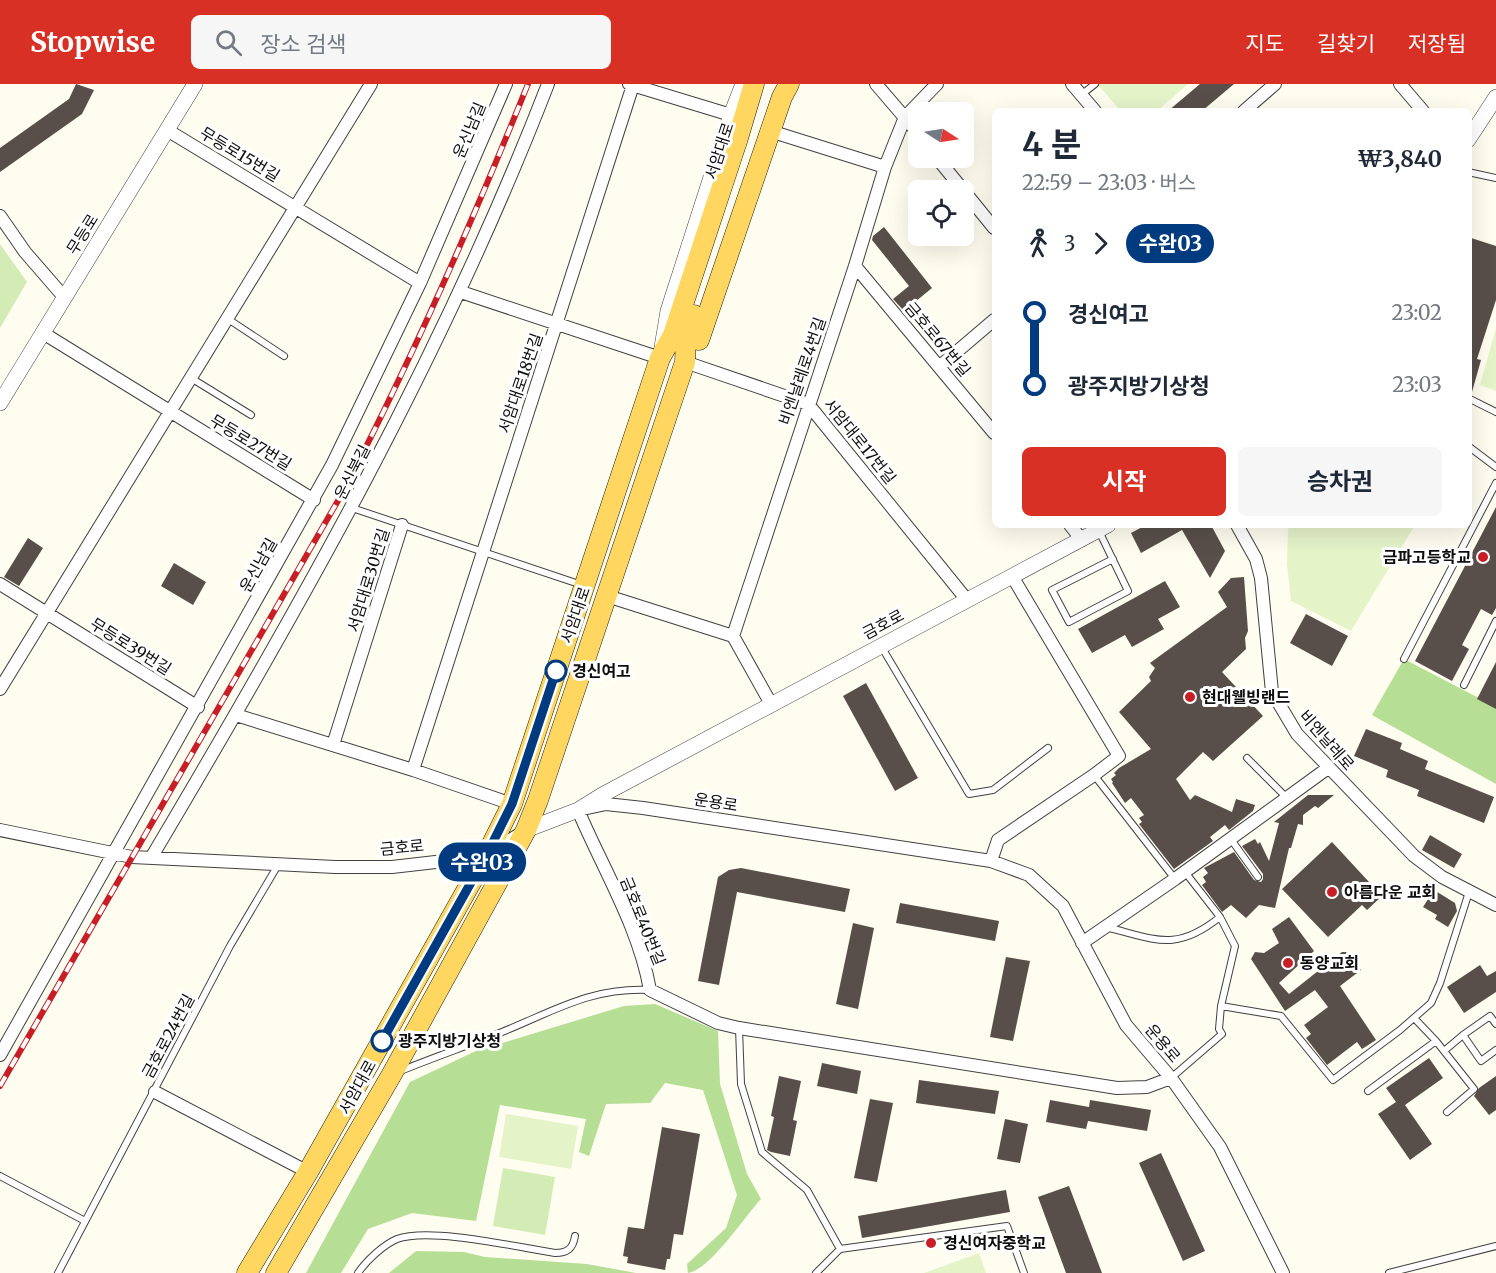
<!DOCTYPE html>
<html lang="ko">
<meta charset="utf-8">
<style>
:root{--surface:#fff;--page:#f6f6f7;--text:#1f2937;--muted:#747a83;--accent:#d93025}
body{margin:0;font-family:Merriweather,"Noto Sans KR",serif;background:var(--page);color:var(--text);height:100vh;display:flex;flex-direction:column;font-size:22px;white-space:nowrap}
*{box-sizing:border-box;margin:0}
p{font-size:20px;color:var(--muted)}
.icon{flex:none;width:33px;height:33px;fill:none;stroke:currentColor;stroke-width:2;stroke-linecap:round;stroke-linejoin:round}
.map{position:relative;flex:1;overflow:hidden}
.drawer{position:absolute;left:992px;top:24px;width:480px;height:420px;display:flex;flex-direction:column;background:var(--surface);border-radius:9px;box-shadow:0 6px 24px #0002}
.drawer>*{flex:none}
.badge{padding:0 12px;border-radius:20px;font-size:21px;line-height:39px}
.needle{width:39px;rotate:102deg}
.fabs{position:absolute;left:908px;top:18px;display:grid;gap:12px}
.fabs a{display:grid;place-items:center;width:66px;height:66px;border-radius:9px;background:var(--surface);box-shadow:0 6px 24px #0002;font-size:30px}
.map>.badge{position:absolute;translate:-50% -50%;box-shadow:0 0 0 3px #fff}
.legs{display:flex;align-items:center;gap:9px;height:66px;padding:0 30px;font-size:20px}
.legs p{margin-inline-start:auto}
.summary{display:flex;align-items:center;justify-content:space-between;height:102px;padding:0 30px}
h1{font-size:33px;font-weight:700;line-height:45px}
.cta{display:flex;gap:12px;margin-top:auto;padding:12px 30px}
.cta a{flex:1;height:69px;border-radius:9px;background:var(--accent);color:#fff;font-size:24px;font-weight:700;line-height:69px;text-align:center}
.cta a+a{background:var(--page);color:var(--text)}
ul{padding:0 30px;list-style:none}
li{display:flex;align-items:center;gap:21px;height:72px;font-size:22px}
li i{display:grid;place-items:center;width:9px;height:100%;margin:0 8px;background:currentColor}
li i::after{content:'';width:15px;height:15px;margin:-8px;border:4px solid;border-radius:50%;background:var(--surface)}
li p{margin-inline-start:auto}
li:first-child i{background:linear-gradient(#0000 50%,currentColor 0)}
li:last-child i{background:linear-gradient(currentColor 50%,#0000 0)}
header{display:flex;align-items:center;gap:36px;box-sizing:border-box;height:84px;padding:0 30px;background:var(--accent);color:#fff}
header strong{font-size:28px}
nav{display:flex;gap:33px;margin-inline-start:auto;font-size:21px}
.search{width:420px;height:54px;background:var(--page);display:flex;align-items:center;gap:15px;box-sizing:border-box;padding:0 21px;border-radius:9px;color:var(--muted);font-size:22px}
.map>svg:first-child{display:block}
</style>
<header>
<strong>Stopwise</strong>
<div class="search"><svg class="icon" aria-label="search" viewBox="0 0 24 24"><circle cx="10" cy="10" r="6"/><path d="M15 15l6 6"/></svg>장소 검색</div>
<nav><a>지도</a><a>길찾기</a><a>저장됨</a></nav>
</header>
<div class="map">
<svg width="1496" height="1189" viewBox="0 0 1496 1189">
<rect width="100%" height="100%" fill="#fffcf0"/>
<!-- green -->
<path fill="#d3ecb6" d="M0 160 27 198 0 244Z
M503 1084 555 1093 545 1151 493 1142Z"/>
<!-- forest -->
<path fill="#b6de95" d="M1404 575 1496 623V700L1372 631Z
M655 920 718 947 720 1000 747 1090 761 1115C745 1132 710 1186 688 1189L687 1180 726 1144 737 1111 703 1006 665 999 650 1019 606 1020 589 1072 579 1068 586 1035 500 1021 476 1137 412 1129 368 1145 341 1189H306L410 998 476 967 624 922Z
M416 1167 464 1168 485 1173 587 1180 636 1189H389Z"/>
<!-- pitch -->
<path fill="#e5f3c9" d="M1097 0H1188L1157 27H1121Z
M1496 244V307L1480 301Z
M1290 441H1415L1351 547 1291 517 1287 480 1288 446Z
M506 1030 578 1042 571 1085 499 1073Z
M979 1169 986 1189H924Z"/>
<!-- building -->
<path fill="#584f4a" d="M76 0 94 6 82 30 0 88V64L69 15Z
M1200 0H1234L1202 27H1168Z
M884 143 932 204 904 227 893 215 909 202 872 156 873 152Z
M1468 153 1496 162V216L1477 275 1481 276 1472 308H1468Z
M1496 423V524L1492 531 1481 525 1462 561 1469 565 1452 597 1415 577Z
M1146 441H1211L1225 467 1210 494 1182 446 1141 469 1131 449Z
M28 454 43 464 19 502 4 493Z
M174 479 206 498 193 521 161 502Z
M1244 493 1248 547 1245 554 1246 565 1222 588 1263 632 1213 677 1203 668 1176 695 1190 716 1195 711 1232 728 1236 715 1255 721 1253 727 1229 746 1225 741 1210 753 1213 757 1174 785 1139 740 1142 738 1139 734 1144 731 1131 714 1125 719 1112 699 1113 698 1111 695 1116 691 1114 689 1119 684 1151 665 1119 628 1151 597 1149 593 1155 584 1150 579 1227 523 1218 508 1231 494Z
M1165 497 1180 523 1158 535 1164 545 1132 563 1125 551 1092 569 1078 545Z
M1306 530 1348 552 1332 582 1290 559Z
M1496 578V625L1477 615Z
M866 599 918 694 895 707 843 612Z
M1366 645 1402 659 1400 665 1428 677 1425 685 1494 713 1484 739 1417 712 1419 706 1386 693 1388 686 1354 672Z
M1308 711H1334L1318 724 1315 722 1303 731V741L1298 740 1291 764H1289L1275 824 1259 821 1246 834 1231 821 1222 828 1202 801 1206 798 1203 793 1208 789 1204 784 1234 768 1254 796 1261 798 1263 795V790L1242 762 1255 755 1258 760 1260 758 1269 777 1279 739 1274 738Z
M1430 751 1462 770 1454 784 1422 766Z
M1332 758 1382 812 1367 826 1362 821 1328 853 1282 805Z
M741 784 850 805 845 828 737 808 719 901 698 897 718 793 729 786Z
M1434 806 1455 819 1457 827 1448 843 1435 835 1437 831 1423 823Z
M900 819 999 837 995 857 896 839Z
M1289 833 1314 867 1279 899 1289 910 1342 868H1346L1361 886 1340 902 1376 956 1362 965 1357 958 1327 981 1306 954 1311 950 1304 941 1328 923 1315 906 1285 927 1251 875 1255 868 1264 869 1279 859 1272 845Z
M853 839 874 844 858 925 836 920Z
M1006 873 1030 877 1013 957 990 953Z
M1480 881 1487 892 1496 887V908L1464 929 1447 903Z
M1429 974 1443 994 1405 1021 1432 1060 1410 1076 1378 1030 1396 1018 1386 1004Z
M822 979 861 987 857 1010 817 1002Z
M779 992 801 997 793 1036 797 1037 790 1072 771 1068 767 1066 774 1033 771 1032Z
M1496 992V1026L1489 1031 1474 1012 1479 1004Z
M919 996 999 1007 995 1030 916 1019Z
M870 1015 893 1019 877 1098 854 1094Z
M1050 1016 1089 1023 1090 1016 1151 1026 1147 1047 1088 1037 1086 1045 1046 1038Z
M1005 1035 1028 1040 1020 1079 997 1075Z
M662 1043 700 1050 683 1151 674 1150 670 1175H667L665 1186 627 1179 628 1173 623 1172 628 1143 644 1145Z
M1161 1069 1205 1167 1183 1177 1139 1079Z
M1069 1102 1102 1189H1066L1038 1113Z
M1006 1106 1010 1128 862 1154 858 1132Z"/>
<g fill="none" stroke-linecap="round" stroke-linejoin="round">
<defs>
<path id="service" d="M1081 11 1095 0
M1468 88 1496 94
M228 235 284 272
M191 294 251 331
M1468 314 1496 328
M1468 362 1496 383
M352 424 582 501
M1099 447 1128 507 1069 538 1052 506 1113 475
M881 562 969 710 993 706 1048 664
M1404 575 1496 399
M1464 601 1496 537
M1247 674 1286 713
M1094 691 1175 795
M1230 754 1258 793
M1105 843C1156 855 1175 869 1220 833
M1221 922 1281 932 1333 996 1400 946 1431 919 1440 899 1469 808
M1414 934 1436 957
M1496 940 1490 932 1463 951 1481 977 1496 966
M739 944 741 1000 762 1068 807 1106 840 1165
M1444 967 1463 951
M398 988C432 974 467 962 502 948 554 927 591 903 650 906
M1171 994 1222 950 1219 945 1221 922 1235 862 1220 833 1185 788
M1368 1007 1436 957 1474 1005 1447 1028
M0 1092 85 1137
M58 1189 230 862 278 781
M358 1189C366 1177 383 1161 397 1155 430 1143 517 1163 555 1169 567 1169 573 1165 575 1152
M816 1189 840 1165 1007 1142 1024 1189
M1389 1189 1496 1162"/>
<path id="minor" d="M629 0 731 31
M876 0 918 49
M1072 0 1095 27
M1400 0 1423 27
M1244 27 1275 0
M167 46 420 199
M770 47 885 83
M937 74 994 144
M0 132 25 168 64 213
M855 182 994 349
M461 208 660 274
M43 249 314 416
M685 278 808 320 967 516
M940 282 994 236
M1070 441 1082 456
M1237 441 1256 475 1261 494 1272 608 1297 650 1414 772 1442 793 1496 821
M0 500 198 623
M607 512 733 552
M733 552 855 182 885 83 905 33 937 0
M733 552 771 620
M0 605 371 0
M236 631 413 686 512 720
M333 661 402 441
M413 686 633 1
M0 746 132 773 335 783H392L453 776 487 770 523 748
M151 774C300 523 442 274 548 0
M991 777 998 756 1094 691 1119 672 1012 492
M1082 859 1175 795 1328 684
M0 971 332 381 420 199 506 0
M1171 994 1147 1003 1117 1004 739 944 718 939 650 906C639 843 603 785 578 726L606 720 643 724 991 777 1029 791 1063 822 1126 941 1171 994 1220 1063 1283 1189
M155 1008 308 1088"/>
<path id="tertiary" d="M1468 56 1496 13
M662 263 668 227 731 31 743 0
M0 319 195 0
M526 746 578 726 602 711 1108 441"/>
<path id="primary" d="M699 256 782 13 789 0
M247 1189 308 1088 487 770 512 720 660 274 673 251 738 54 754 0
M276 1189 392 990 526 746 538 716 685 278 686 254 694 231"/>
</defs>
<!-- service casing -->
<use href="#service" stroke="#414141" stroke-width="8"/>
<!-- minor casing -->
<use href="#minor" stroke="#414141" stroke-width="14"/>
<!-- tertiary casing -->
<use href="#tertiary" stroke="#414141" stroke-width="16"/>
<!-- primary casing -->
<use href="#primary" stroke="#1f1f1f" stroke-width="21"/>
<!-- service -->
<use href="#service" stroke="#fff" stroke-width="6"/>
<!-- minor -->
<use href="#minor" stroke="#fff" stroke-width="12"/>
<!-- tertiary -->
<use href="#tertiary" stroke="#fff" stroke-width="15"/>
<!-- primary -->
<use href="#primary" stroke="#ffd760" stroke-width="20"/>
<defs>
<path id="rail" d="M0 1002 343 408C412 275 472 139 528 0"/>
</defs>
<!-- rail casing -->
<use href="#rail" stroke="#c71e27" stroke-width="6"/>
<!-- rail -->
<use href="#rail" stroke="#fff" stroke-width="4" stroke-dasharray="11" stroke-linecap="butt"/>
</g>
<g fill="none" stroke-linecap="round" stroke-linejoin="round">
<defs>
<path id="line-1" d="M382 957 487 770 512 720 556 587"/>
</defs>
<!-- line-1 casing -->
<use href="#line-1" stroke="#fff" stroke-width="14"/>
<!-- line-1 -->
<use href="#line-1" stroke="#003b80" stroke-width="9"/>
</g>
<!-- markers -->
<g fill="#c71e27" stroke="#fff" stroke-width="2">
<circle cx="1483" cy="473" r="6"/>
<circle cx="1190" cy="613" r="6"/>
<circle cx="1332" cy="808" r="6"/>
<circle cx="1288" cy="879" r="6"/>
<circle cx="931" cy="1159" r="6"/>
</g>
<g fill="#fff" stroke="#003b80" stroke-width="3">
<circle cx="556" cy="587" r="10"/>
<circle cx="382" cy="957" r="10"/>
</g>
<g text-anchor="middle" stroke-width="6" stroke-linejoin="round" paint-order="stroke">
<!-- street labels -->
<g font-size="16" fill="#0e0e0e" stroke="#fff">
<text transform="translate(469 46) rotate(-67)" y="6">운신남길</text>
<text transform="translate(719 67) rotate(-72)" y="6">서암대로</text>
<text transform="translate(240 70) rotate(31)" y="6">무등로15번길</text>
<text transform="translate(82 150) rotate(-58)" y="6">무등로</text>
<text transform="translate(938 255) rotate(50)" y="6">금호로67번길</text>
<text transform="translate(802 287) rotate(-71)" y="6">비엔날레로4번길</text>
<text transform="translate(520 299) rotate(-71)" y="6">서암대로18번길</text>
<text transform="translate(860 357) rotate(51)" y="6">서암대로17번길</text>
<text transform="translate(251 358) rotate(31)" y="6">무등로27번길</text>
<text transform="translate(352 388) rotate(-63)" y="6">운신북길</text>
<text transform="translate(258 481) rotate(-61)" y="6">운신남길</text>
<text transform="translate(368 496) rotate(-73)" y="6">서암대로30번길</text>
<text transform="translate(575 531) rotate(-71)" y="6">서암대로</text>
<text transform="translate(883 540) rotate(-28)" y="6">금호로</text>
<text transform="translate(131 562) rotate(32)" y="6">무등로39번길</text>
<text transform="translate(1327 656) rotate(49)" y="6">비엔날레로</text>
<text transform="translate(716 718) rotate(9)" y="6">운용로</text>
<text transform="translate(402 763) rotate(-5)" y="6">금호로</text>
<text transform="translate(643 837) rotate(68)" y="6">금호로40번길</text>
<text transform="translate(168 952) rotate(-62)" y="6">금호로24번길</text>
<text transform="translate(1163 959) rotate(50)" y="6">운용로</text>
<text transform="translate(357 1003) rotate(-61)" y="6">서암대로</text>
</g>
<!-- poi labels -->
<g font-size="16" font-weight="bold" fill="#0e0e0e" stroke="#fff" text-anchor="start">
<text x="1471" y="479" text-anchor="end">금파고등학교</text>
<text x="1202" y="619">현대웰빙랜드</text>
<text x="1344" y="814">아름다운 교회</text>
<text x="1300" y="885">동양교회</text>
<text x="943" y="1165">경신여자중학교</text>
</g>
<!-- stop labels -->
<g font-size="16" font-weight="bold" fill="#0e0e0e" stroke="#fff" text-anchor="start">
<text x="572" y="593">경신여고</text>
<text x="398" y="963">광주지방기상청</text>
</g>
</g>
</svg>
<div class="fabs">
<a><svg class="needle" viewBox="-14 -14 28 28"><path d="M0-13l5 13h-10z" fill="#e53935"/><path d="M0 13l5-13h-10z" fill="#747a83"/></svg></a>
<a><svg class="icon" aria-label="locate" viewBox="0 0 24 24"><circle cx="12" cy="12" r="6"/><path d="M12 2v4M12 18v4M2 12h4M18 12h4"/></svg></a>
</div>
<b class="badge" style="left:482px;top:778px;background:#003b80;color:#fff">수완03</b>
<section class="drawer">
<div class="summary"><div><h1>4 분</h1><p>22:59 – 23:03 · 버스</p></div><b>₩3,840</b></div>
<div class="legs"><svg class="icon" aria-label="walk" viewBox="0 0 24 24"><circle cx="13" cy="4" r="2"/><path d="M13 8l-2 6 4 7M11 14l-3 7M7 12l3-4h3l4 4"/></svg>3<svg class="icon" aria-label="forward" viewBox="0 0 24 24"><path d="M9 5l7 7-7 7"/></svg><b class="badge" style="background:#003b80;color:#fff">수완03</b></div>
<ul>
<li><i style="color:#003b80"></i><b>경신여고</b><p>23:02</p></li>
<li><i style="color:#003b80"></i><b>광주지방기상청</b><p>23:03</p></li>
</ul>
<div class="cta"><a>시작</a><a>승차권</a></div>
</section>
</div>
